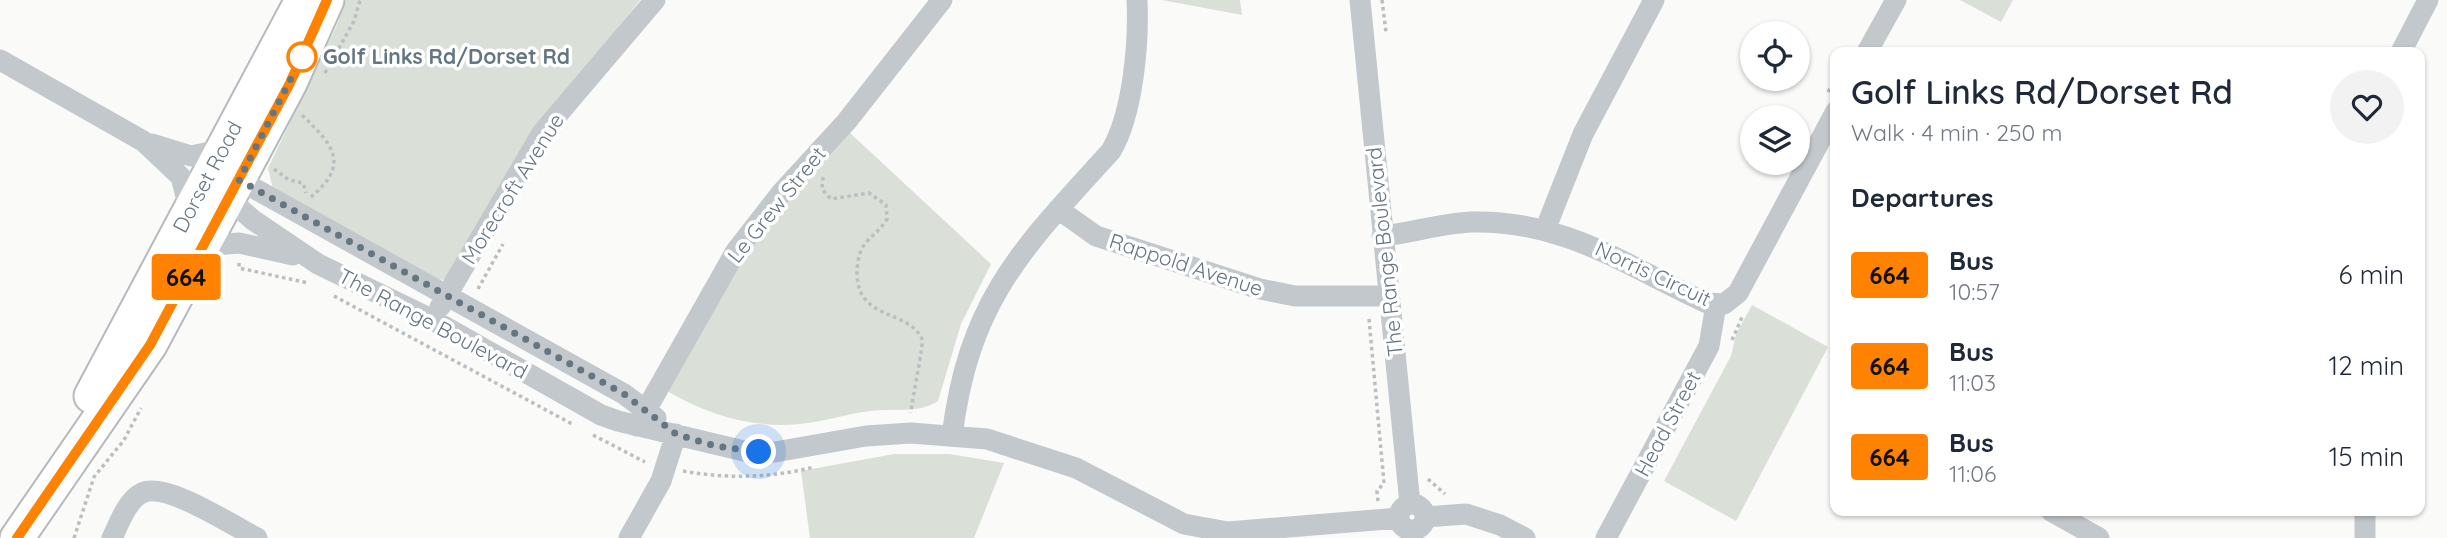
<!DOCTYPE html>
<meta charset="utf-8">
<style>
:root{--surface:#fff;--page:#f2f2f3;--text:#1f2937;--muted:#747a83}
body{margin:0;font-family:Quicksand,sans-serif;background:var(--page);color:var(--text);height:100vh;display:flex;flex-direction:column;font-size:26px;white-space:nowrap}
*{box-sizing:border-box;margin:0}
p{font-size:23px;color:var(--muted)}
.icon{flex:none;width:38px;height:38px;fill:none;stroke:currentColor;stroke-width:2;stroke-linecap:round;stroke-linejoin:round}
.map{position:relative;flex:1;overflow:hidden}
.panel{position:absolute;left:1830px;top:47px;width:595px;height:469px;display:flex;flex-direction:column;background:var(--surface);border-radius:14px;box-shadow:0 2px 5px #0004}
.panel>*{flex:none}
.badge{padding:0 14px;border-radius:5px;font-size:24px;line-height:46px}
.controls{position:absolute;left:1740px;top:21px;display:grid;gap:14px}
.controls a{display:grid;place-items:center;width:70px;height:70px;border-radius:50%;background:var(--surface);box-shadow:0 2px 5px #0004;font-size:35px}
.you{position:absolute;width:35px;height:35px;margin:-18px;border:5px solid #fff;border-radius:50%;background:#1a73e8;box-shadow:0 0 0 10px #1a73e833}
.map>.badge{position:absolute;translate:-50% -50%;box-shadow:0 0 0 4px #fff}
h2{padding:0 21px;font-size:26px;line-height:63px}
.round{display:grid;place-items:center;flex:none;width:74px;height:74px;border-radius:37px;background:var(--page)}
.head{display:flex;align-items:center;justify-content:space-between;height:119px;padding:0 21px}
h1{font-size:33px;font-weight:600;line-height:52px}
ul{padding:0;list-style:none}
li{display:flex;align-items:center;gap:21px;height:91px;padding:0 21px}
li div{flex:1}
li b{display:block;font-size:26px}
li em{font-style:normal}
li .badge{min-width:77px;font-weight:700;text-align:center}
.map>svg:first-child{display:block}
</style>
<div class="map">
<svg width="2447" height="538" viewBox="0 0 2447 538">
<rect width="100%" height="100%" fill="#fafaf8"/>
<!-- green -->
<path fill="#dadfd7" d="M346 0H640L518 155 445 280 427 278 273 189 268 168 336 27Z
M1162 0H1240L1242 15Z
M1960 0H2013L2001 22Z
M849 132 991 264 961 324 938 401C918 414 894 408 871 411 850 413 829 420 808 423 758 430 712 417 669 392L668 389 745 251 790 195Z
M1752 305 1828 347 1736 521 1664 481 1731 356 1736 334Z
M894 454H949L1004 463 974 538H810L801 471Z"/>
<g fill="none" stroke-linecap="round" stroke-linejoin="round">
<defs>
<g id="primary">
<path id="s1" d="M91 396 302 0"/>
<path d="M17 538 150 345 290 83 327 0"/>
</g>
</defs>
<!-- primary casing -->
<use href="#primary" stroke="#b5babe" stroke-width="37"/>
<!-- path -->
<path stroke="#bbbfc2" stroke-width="3.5" stroke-dasharray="3.5 3.5" stroke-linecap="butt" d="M1382 0 1386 32
M325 73 354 21 360 0
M1828 92 1836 78
M302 115C334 146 350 164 311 197
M274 169 289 180 303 183 306 193
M823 177 822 189 831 199 869 193 886 205 887 219C880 231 869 237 862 248 858 256 857 266 857 274 858 321 908 309 922 339 924 345 912 398 911 413
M239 263V268L308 283
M478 289 503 244
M334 296 574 425
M1369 319 1384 483 1377 491 1378 501
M1732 340 1743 315
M593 435 645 462
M683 471C727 479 771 478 814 467
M1428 479 1445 494
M74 538 94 477 124 440 141 408"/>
<!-- minor -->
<path stroke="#c3c8cc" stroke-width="21" d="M1360 0 1410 504
M1867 52 1896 0
M2401 52 2428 0
M0 60 143 141 181 177 190 212
M152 144 191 156 225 149
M239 180 624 394 656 418
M220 191 253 220 318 264 433 320 601 415 618 421 744 451 775 452 866 436 911 433 987 439 1076 468 1184 524 1228 532 1399 518
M1058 209 1096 236 1260 289 1295 296H1388
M1545 230 1583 134 1654 0
M1382 236C1412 233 1442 223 1472 222 1565 220 1626 266 1707 303L1724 304 1738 293 1836 111
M203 246 239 243 293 255
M440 307 542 133 655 0
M637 426 736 251 782 192 847 121 942 0
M952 436C969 299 1023 248 1111 151 1133 114 1139 43 1137 0
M1399 517a13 13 0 1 1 26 0a13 13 0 1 1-26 0Z
M2051 511 2099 538
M1425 517 1466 514 1500 525 1525 538
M112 538C119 524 127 500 142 493 166 481 233 526 257 538
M629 538 661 481 676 434
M1606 538 1709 346 1716 305
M2365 538V511"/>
<!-- primary -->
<use href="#primary" stroke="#fff" stroke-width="33"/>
</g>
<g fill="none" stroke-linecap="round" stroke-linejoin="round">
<defs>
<path id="line" d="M17 538 150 345 290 83 327 0"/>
</defs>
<!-- line casing -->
<use href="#line" stroke="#fff" stroke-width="16"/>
<!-- line -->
<use href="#line" stroke="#ff8200" stroke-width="10"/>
<!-- walk -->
<path stroke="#657683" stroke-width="7" stroke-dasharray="0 12.6" d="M302 57 239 180 624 394 676 434 715 446 759 452"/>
</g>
<!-- markers -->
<circle fill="#fff" stroke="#ff8200" stroke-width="3.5" cx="302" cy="57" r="14"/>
<g text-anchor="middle" stroke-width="7" stroke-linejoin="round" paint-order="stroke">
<!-- stop labels -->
<g font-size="21" font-weight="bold" fill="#657683" stroke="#fff" text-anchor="start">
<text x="323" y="64">Golf Links Rd/Dorset Rd</text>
</g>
<!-- street labels -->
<g font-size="21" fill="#657683" stroke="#fff">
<text dy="7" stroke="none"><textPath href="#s1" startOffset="248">Dorset Road</textPath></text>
<text transform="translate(513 189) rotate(-58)" y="7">Morecroft Avenue</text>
<text transform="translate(777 205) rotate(-51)" y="7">Le Grew Street</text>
<text transform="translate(1385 252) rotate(-96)" y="7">The Range Boulevard</text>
<text transform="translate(1186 265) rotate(18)" y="7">Rappold Avenue</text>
<text transform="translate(1653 274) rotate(25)" y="7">Norris Circuit</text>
<text transform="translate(433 324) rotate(28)" y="7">The Range Boulevard</text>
<text transform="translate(1668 424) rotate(-62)" y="7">Head Street</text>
</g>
</g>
</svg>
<div class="controls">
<a><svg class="icon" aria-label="locate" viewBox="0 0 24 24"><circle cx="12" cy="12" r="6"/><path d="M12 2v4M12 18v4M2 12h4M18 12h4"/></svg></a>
<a><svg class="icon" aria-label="layers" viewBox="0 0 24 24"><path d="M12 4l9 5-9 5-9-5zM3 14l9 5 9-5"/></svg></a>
</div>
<div class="you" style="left:759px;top:452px"></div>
<b class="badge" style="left:186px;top:277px;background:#ff8200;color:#111">664</b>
<section class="panel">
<div class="head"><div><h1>Golf Links Rd/Dorset Rd</h1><p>Walk · 4 min · 250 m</p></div><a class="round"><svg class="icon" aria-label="heart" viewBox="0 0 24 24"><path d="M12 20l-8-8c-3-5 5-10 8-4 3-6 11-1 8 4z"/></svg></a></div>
<h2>Departures</h2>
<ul>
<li><span class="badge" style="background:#ff8200;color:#111">664</span><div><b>Bus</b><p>10:57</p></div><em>6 min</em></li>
<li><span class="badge" style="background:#ff8200;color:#111">664</span><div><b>Bus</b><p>11:03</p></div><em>12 min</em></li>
<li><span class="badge" style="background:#ff8200;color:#111">664</span><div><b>Bus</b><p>11:06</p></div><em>15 min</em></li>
</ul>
</section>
</div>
